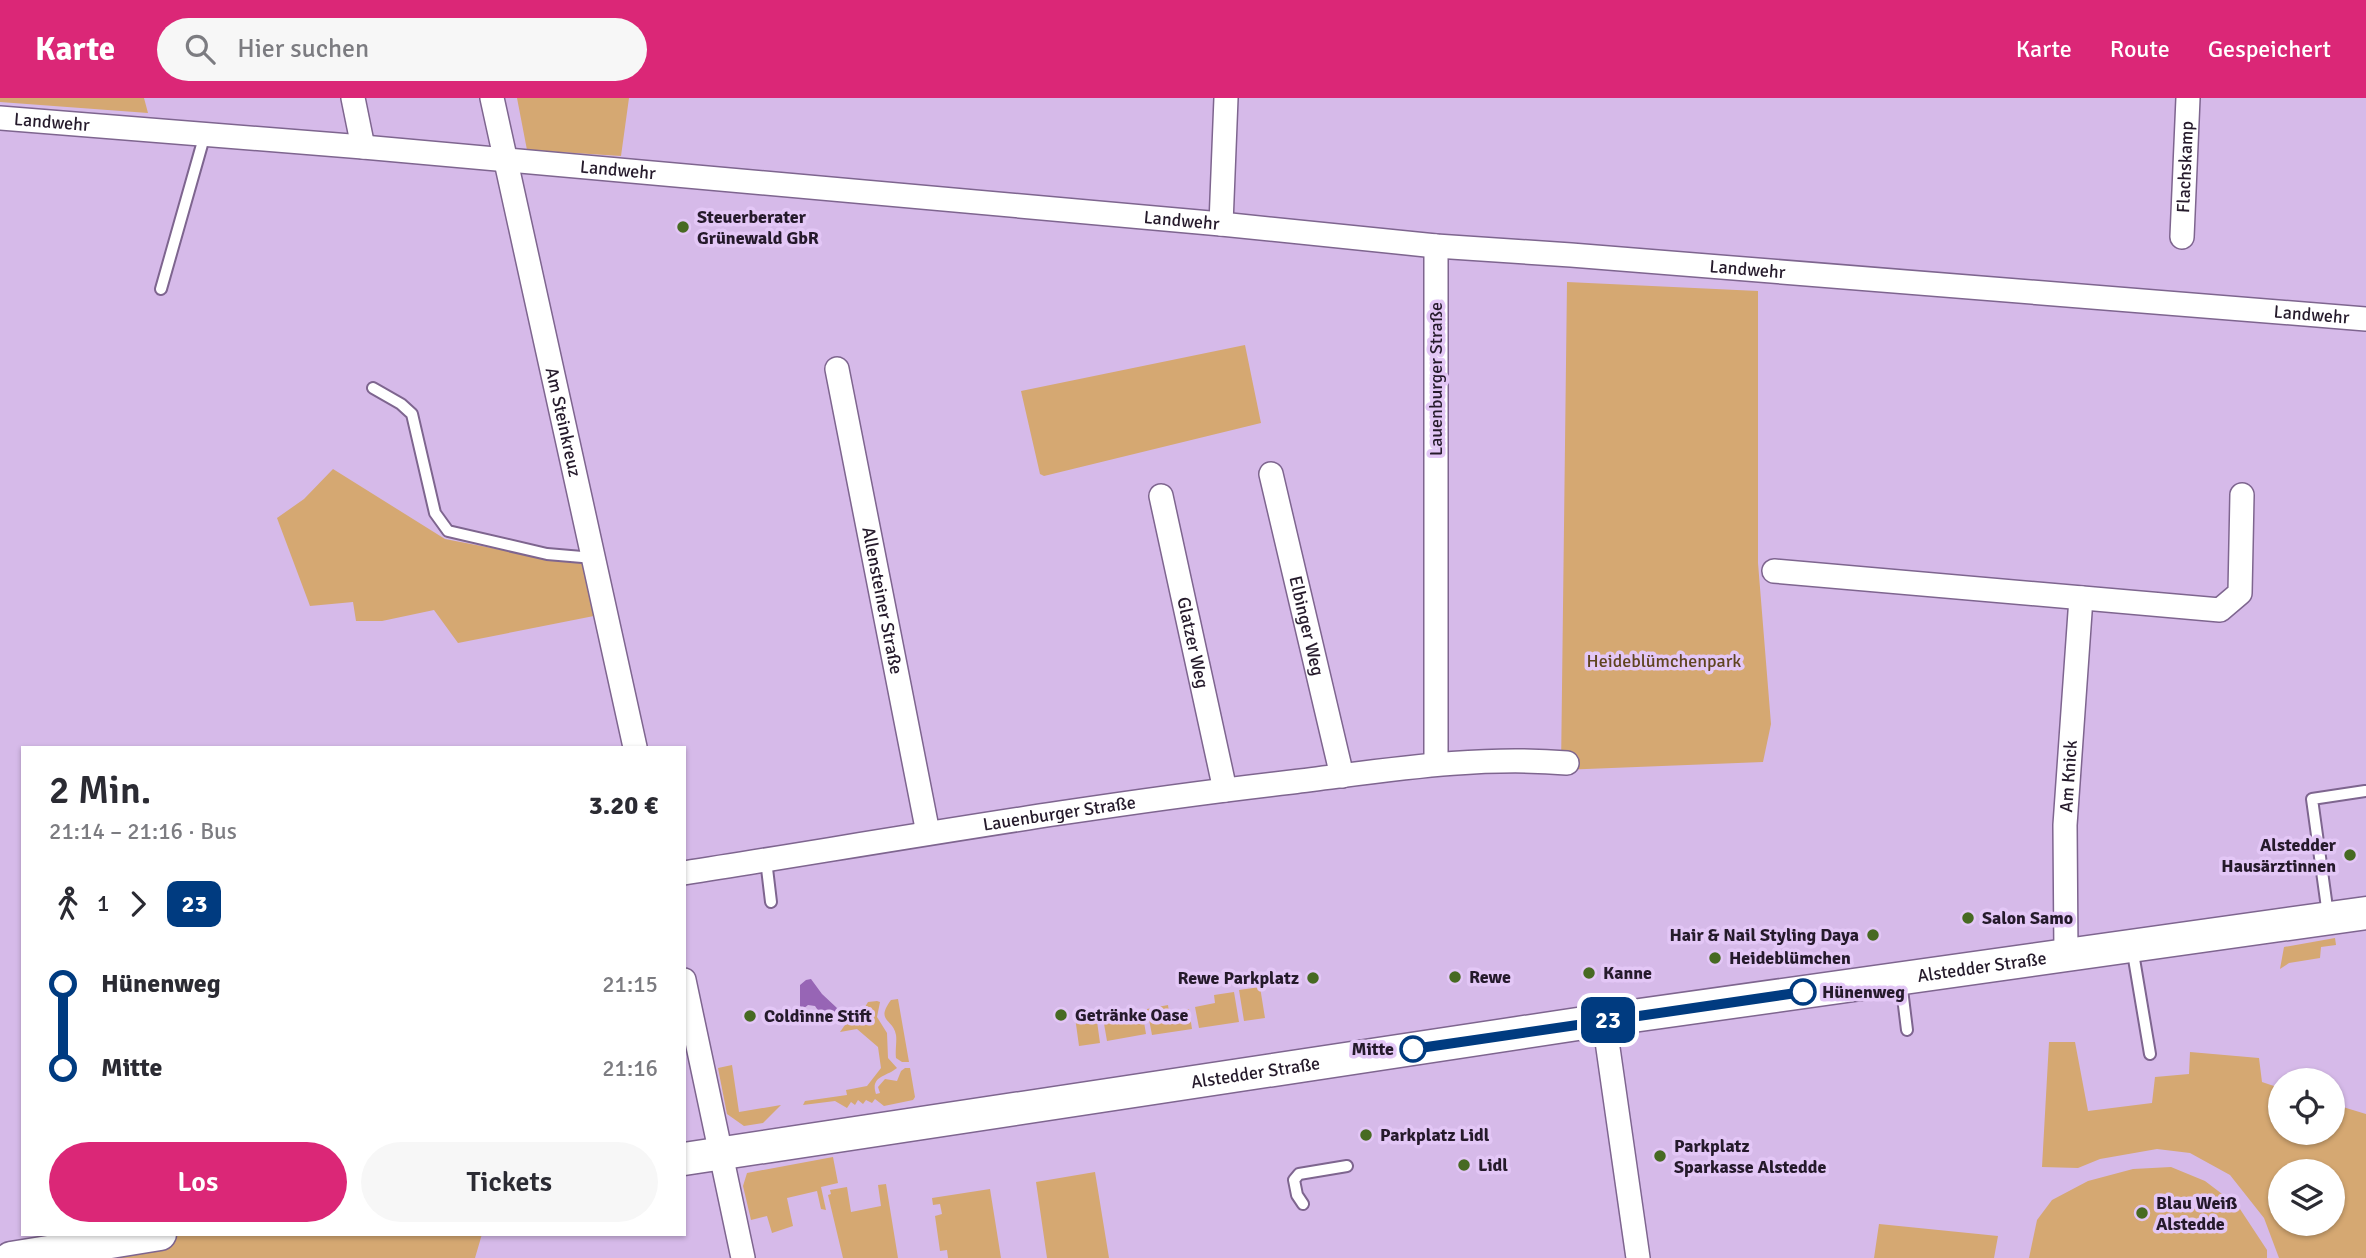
<!DOCTYPE html>
<html lang="de">
<meta charset="utf-8">
<style>
:root{--surface:#fff;--page:#f7f7f7;--text:#2b2b33;--muted:#7c7c81;--accent:#db2777}
body{margin:0;font-family:Signika,sans-serif;background:var(--page);color:var(--text);height:100vh;display:flex;flex-direction:column;font-size:26px;white-space:nowrap}
*{box-sizing:border-box;margin:0}
p{font-size:23px;color:var(--muted)}
.icon{flex:none;width:38px;height:38px;fill:none;stroke:currentColor;stroke-width:2;stroke-linecap:round;stroke-linejoin:round}
.map{position:relative;flex:1;overflow:hidden}
.sheet{position:absolute;left:21px;top:648px;width:665px;height:490px;display:flex;flex-direction:column;background:var(--surface);border-radius:0px;box-shadow:0 2px 5px #0004}
.sheet>*{flex:none}
.badge{padding:0 14px;border-radius:10px;font-size:24px;line-height:46px}
.controls{position:absolute;left:2268px;top:970px;display:grid;gap:14px}
.controls a{display:grid;place-items:center;width:77px;height:77px;border-radius:50%;background:var(--surface);box-shadow:0 2px 5px #0004;font-size:35px}
.map>.badge{position:absolute;translate:-50% -50%;box-shadow:0 0 0 4px #fff}
.legs{display:flex;align-items:center;gap:10px;height:77px;padding:0 28px;font-size:23px}
.legs p{margin-inline-start:auto}
.summary{display:flex;align-items:center;justify-content:space-between;height:119px;padding:0 28px}
h1{font-size:38px;font-weight:600;line-height:52px}
.button{display:flex;gap:14px;margin-top:auto;padding:14px 28px}
.button a{flex:1;height:80px;border-radius:42px;background:var(--accent);color:#fff;font-size:28px;font-weight:600;line-height:80px;text-align:center}
.button a+a{background:var(--page);color:var(--text)}
ul{padding:0 28px;list-style:none}
li{display:flex;align-items:center;gap:24px;height:84px;font-size:26px}
li i{display:grid;place-items:center;width:10px;height:100%;margin:0 9px;background:currentColor}
li i::after{content:'';width:18px;height:18px;margin:-9px;border:5px solid;border-radius:50%;background:var(--surface)}
li p{margin-inline-start:auto}
li:first-child i{background:linear-gradient(#0000 50%,currentColor 0)}
li:last-child i{background:linear-gradient(currentColor 50%,#0000 0)}
header{display:flex;align-items:center;gap:42px;box-sizing:border-box;height:98px;padding:0 35px;background:var(--accent);color:#fff}
header strong{font-size:33px}
nav{display:flex;gap:38px;margin-inline-start:auto;font-size:24px}
.search{width:490px;height:63px;background:var(--page);display:flex;align-items:center;gap:18px;box-sizing:border-box;padding:0 24px;border-radius:38px;color:var(--muted);font-size:26px}
.map>svg:first-child{display:block}
</style>
<header>
<strong>Karte</strong>
<div class="search"><svg class="icon" aria-label="search" viewBox="0 0 24 24"><circle cx="10" cy="10" r="6"/><path d="M15 15l6 6"/></svg>Hier suchen</div>
<nav><a>Karte</a><a>Route</a><a>Gespeichert</a></nav>
</header>
<div class="map">
<svg width="2366" height="1160" viewBox="0 0 2366 1160">
<rect width="100%" height="100%" fill="#d6bae9"/>
<!-- green -->
<path fill="#d5a872" fill-rule="evenodd" d="M0 0H144L148 15 0 4Z
M517 0H629L621 58 527 52Z
M1567 184 1758 193V465L1771 626 1763 664 1561 672Z
M1245 247 1261 325 1044 378 1040 376 1021 293Z
M333 371 445 441 550 461 592 464 604 516 458 545 434 512 382 523H356L353 504 310 508 277 420 304 401Z
M2335 840 2336 847 2321 849 2320 860 2289 865 2280 871 2284 849Z
M1260 889 1265 920 1244 923 1239 892Z
M1234 894 1239 924 1199 930 1195 909 1215 905 1214 897Z
M898 901 909 964H902L896 960C895 953 897 943 896 937 893 920 875 924 891 902Z
M877 903 880 904 877 919 887 935 888 960 897 970C886 979 870 978 876 996L880 995 878 989 885 981 897 983 901 973 905 970H910L915 999 913 1002 884 1008 875 1001 872 1005 866 1002 863 1006 858 1002 855 1007 851 1004 847 1010 835 1003 803 1007 805 1003 847 997 846 992 867 988 881 970 878 949 857 931 840 934 852 917H857L860 924 868 923 872 917 865 909 868 904Z
M1168 907 1169 914 1189 911 1192 931 1152 937 1147 911Z
M1121 911 1122 915 1142 912 1146 936 1107 943 1102 914Z
M1096 916 1100 945 1079 948 1075 919Z
M2049 944H2075L2088 1013 2152 1005 2155 979 2189 976 2190 954 2259 960 2262 984 2280 990V1034H2333V1006L2366 1016V1160H2279L2264 1120 2230 1077 2190 1055 2157 1051 2100 1061 2078 1070 2042 1069ZM2280 1073H2333V1125H2280Z
M732 967 739 1014 781 1007 763 1025 744 1028 727 1016 718 970Z
M833 1059 838 1085 821 1089 826 1112 821 1111 817 1093 787 1100 793 1128 772 1135 767 1118 751 1122 743 1088 747 1075Z
M2171 1069 2205 1083 2238 1108 2267 1152V1160H2029L2037 1122 2052 1102 2088 1083 2133 1071Z
M1095 1074 1109 1160H1047L1036 1084Z
M886 1086 898 1160H843L828 1097 831 1096 830 1092 847 1089 851 1114 881 1108 878 1087Z
M990 1091 1001 1160H948L947 1152 940 1153 935 1118 942 1116 940 1106 933 1107 932 1100Z
M1879 1126 1998 1138 1994 1160H1874Z
M160 1136H482L475 1160H11Z"/>
<!-- water -->
<path fill="#9765b5" d="M811 881 822 896 837 910 835 918 830 924H826L815 908 808 907 803 911 800 908V887L806 882Z"/>
<g fill="none" stroke-linecap="round" stroke-linejoin="round">
<defs>
<path id="lane" d="M161 191 205 36
M373 290 401 306 412 316 435 415 448 433 547 456 594 460
M766 762 771 804
M2328 817 2312 701 2365 693
M2132 849 2150 956
M1901 883 1907 932
M1303 1106 1297 1097 1294 1082 1299 1076 1347 1068"/>
<g id="street">
<path d="M353 0 363 49"/>
<path id="s1" d="M492 0 635 649"/>
<path id="s2" d="M0 20 363 49 1221 126 1436 148 1571 157 2366 221"/>
<path d="M1221 126 1226 0"/>
<path id="s3" d="M2182 139 2188 0"/>
<path d="M1436 148V665"/>
<path id="s4" d="M837 271 928 735"/>
<path id="s5" d="M1271 376 1342 678"/>
<path id="s6" d="M1161 398 1225 692"/>
<path d="M1774 473 2220 512 2240 495 2242 397"/>
<path id="s7" d="M684 775C887 743 1089 707 1292 684 1383 673 1475 657 1567 665"/>
<path id="s8" d="M2066 856 2065 727 2081 500"/>
<path d="M684 882 743 1160"/>
<path d="M1604 922 1638 1160"/>
</g>
<g id="secondary">
<path id="s9" d="M684 1061 1604 922 2366 815"/>
<path d="M11 1160 160 1136"/>
</g>
</defs>
<!-- lane casing -->
<use href="#lane" stroke="#7e658f" stroke-width="14"/>
<!-- street casing -->
<use href="#street" stroke="#7e658f" stroke-width="26"/>
<!-- secondary casing -->
<use href="#secondary" stroke="#7e658f" stroke-width="35"/>
<!-- lane -->
<use href="#lane" stroke="#fff" stroke-width="10"/>
<!-- street -->
<use href="#street" stroke="#fff" stroke-width="23"/>
<!-- secondary -->
<use href="#secondary" stroke="#fff" stroke-width="32"/>
</g>
<g fill="none" stroke-linecap="round" stroke-linejoin="round">
<defs>
<path id="line-1" d="M1413 951 1803 894"/>
</defs>
<!-- line-1 casing -->
<use href="#line-1" stroke="#fff" stroke-width="16"/>
<!-- line-1 -->
<use href="#line-1" stroke="#003b80" stroke-width="10"/>
</g>
<!-- markers -->
<g fill="#476a22" stroke="#e3c7f6" stroke-width="2.5">
<circle cx="683" cy="129" r="7"/>
<circle cx="2350" cy="757" r="7"/>
<circle cx="1968" cy="820" r="7"/>
<circle cx="1873" cy="837" r="7"/>
<circle cx="1715" cy="860" r="7"/>
<circle cx="1589" cy="875" r="7"/>
<circle cx="1455" cy="879" r="7"/>
<circle cx="1313" cy="880" r="7"/>
<circle cx="1061" cy="917" r="7"/>
<circle cx="750" cy="918" r="7"/>
<circle cx="1366" cy="1037" r="7"/>
<circle cx="1660" cy="1058" r="7"/>
<circle cx="1464" cy="1067" r="7"/>
<circle cx="2142" cy="1115" r="7"/>
</g>
<g fill="#fff" stroke="#003b80" stroke-width="3.5">
<circle cx="1803" cy="894" r="12"/>
<circle cx="1413" cy="951" r="12"/>
</g>
<g text-anchor="middle" stroke-width="7" stroke-linejoin="round" paint-order="stroke">
<!-- street labels -->
<g font-size="18" fill="#251a2b" stroke="#e3c7f6">
<text dy="6" stroke="none"><textPath href="#s2" startOffset="52">Landwehr</textPath></text>
<text dy="6" stroke="none"><textPath href="#s3" startOffset="70">Flachskamp</textPath></text>
<text dy="6" stroke="none"><textPath href="#s2" startOffset="620">Landwehr</textPath></text>
<text dy="6" stroke="none"><textPath href="#s2" startOffset="1186">Landwehr</textPath></text>
<text dy="6" stroke="none"><textPath href="#s2" startOffset="1754">Landwehr</textPath></text>
<text dy="6" stroke="none"><textPath href="#s2" startOffset="2320">Landwehr</textPath></text>
<text transform="translate(1436 281) rotate(-90)" y="6">Lauenburger Straße</text>
<text dy="6" stroke="none"><textPath href="#s1" startOffset="332">Am Steinkreuz</textPath></text>
<text dy="6" stroke="none"><textPath href="#s4" startOffset="236">Allensteiner Straße</textPath></text>
<text dy="6" stroke="none"><textPath href="#s5" startOffset="156">Elbinger Weg</textPath></text>
<text dy="6" stroke="none"><textPath href="#s6" startOffset="150">Glatzer Weg</textPath></text>
<text dy="6" stroke="none"><textPath href="#s8" startOffset="178">Am Knick</textPath></text>
<text dy="6" stroke="none"><textPath href="#s7" startOffset="380">Lauenburger Straße</textPath></text>
<text dy="6" stroke="none"><textPath href="#s9" startOffset="1312">Alstedder Straße</textPath></text>
<text dy="6" stroke="none"><textPath href="#s9" startOffset="578">Alstedder Straße</textPath></text>
</g>
<!-- poi labels -->
<g font-size="18" font-weight="bold" fill="#251a2b" stroke="#e3c7f6" text-anchor="start">
<text x="697" y="125">Steuerberater<tspan x="697" dy="21">Grünewald GbR</tspan></text>
<text x="2336" y="753" text-anchor="end">Alstedder<tspan x="2336" dy="21">Hausärztinnen</tspan></text>
<text x="1982" y="826">Salon Samo</text>
<text x="1859" y="843" text-anchor="end">Hair &amp; Nail Styling Daya</text>
<text x="1729" y="866">Heideblümchen</text>
<text x="1603" y="881">Kanne</text>
<text x="1469" y="885">Rewe</text>
<text x="1299" y="886" text-anchor="end">Rewe Parkplatz</text>
<text x="1075" y="923">Getränke Oase</text>
<text x="764" y="924">Coldinne Stift</text>
<text x="1380" y="1043">Parkplatz Lidl</text>
<text x="1674" y="1054">Parkplatz<tspan x="1674" dy="21">Sparkasse Alstedde</tspan></text>
<text x="1478" y="1073">Lidl</text>
<text x="2156" y="1111">Blau Weiß<tspan x="2156" dy="21">Alstedde</tspan></text>
</g>
<!-- park labels -->
<g font-size="18" fill="#5f4420" stroke="#e3c7f6">
<text x="1664" y="569">Heideblümchenpark</text>
</g>
<!-- stop labels -->
<g font-size="18" font-weight="bold" fill="#251a2b" stroke="#e3c7f6" text-anchor="start">
<text x="1822" y="900">Hünenweg</text>
<text x="1394" y="957" text-anchor="end">Mitte</text>
</g>
</g>
</svg>
<div class="controls">
<a><svg class="icon" aria-label="locate" viewBox="0 0 24 24"><circle cx="12" cy="12" r="6"/><path d="M12 2v4M12 18v4M2 12h4M18 12h4"/></svg></a>
<a><svg class="icon" aria-label="layers" viewBox="0 0 24 24"><path d="M12 4l9 5-9 5-9-5zM3 14l9 5 9-5"/></svg></a>
</div>
<b class="badge" style="left:1608px;top:922px;background:#003b80;color:#fff">23</b>
<section class="sheet">
<div class="summary"><div><h1>2 Min.</h1><p>21:14 – 21:16 · Bus</p></div><b>3.20 €</b></div>
<div class="legs"><svg class="icon" aria-label="walk" viewBox="0 0 24 24"><circle cx="13" cy="4" r="2"/><path d="M13 8l-2 6 4 7M11 14l-3 7M7 12l3-4h3l4 4"/></svg>1<svg class="icon" aria-label="forward" viewBox="0 0 24 24"><path d="M9 5l7 7-7 7"/></svg><b class="badge" style="background:#003b80;color:#fff">23</b></div>
<ul>
<li><i style="color:#003b80"></i><b>Hünenweg</b><p>21:15</p></li>
<li><i style="color:#003b80"></i><b>Mitte</b><p>21:16</p></li>
</ul>
<div class="button"><a>Los</a><a>Tickets</a></div>
</section>
</div>
